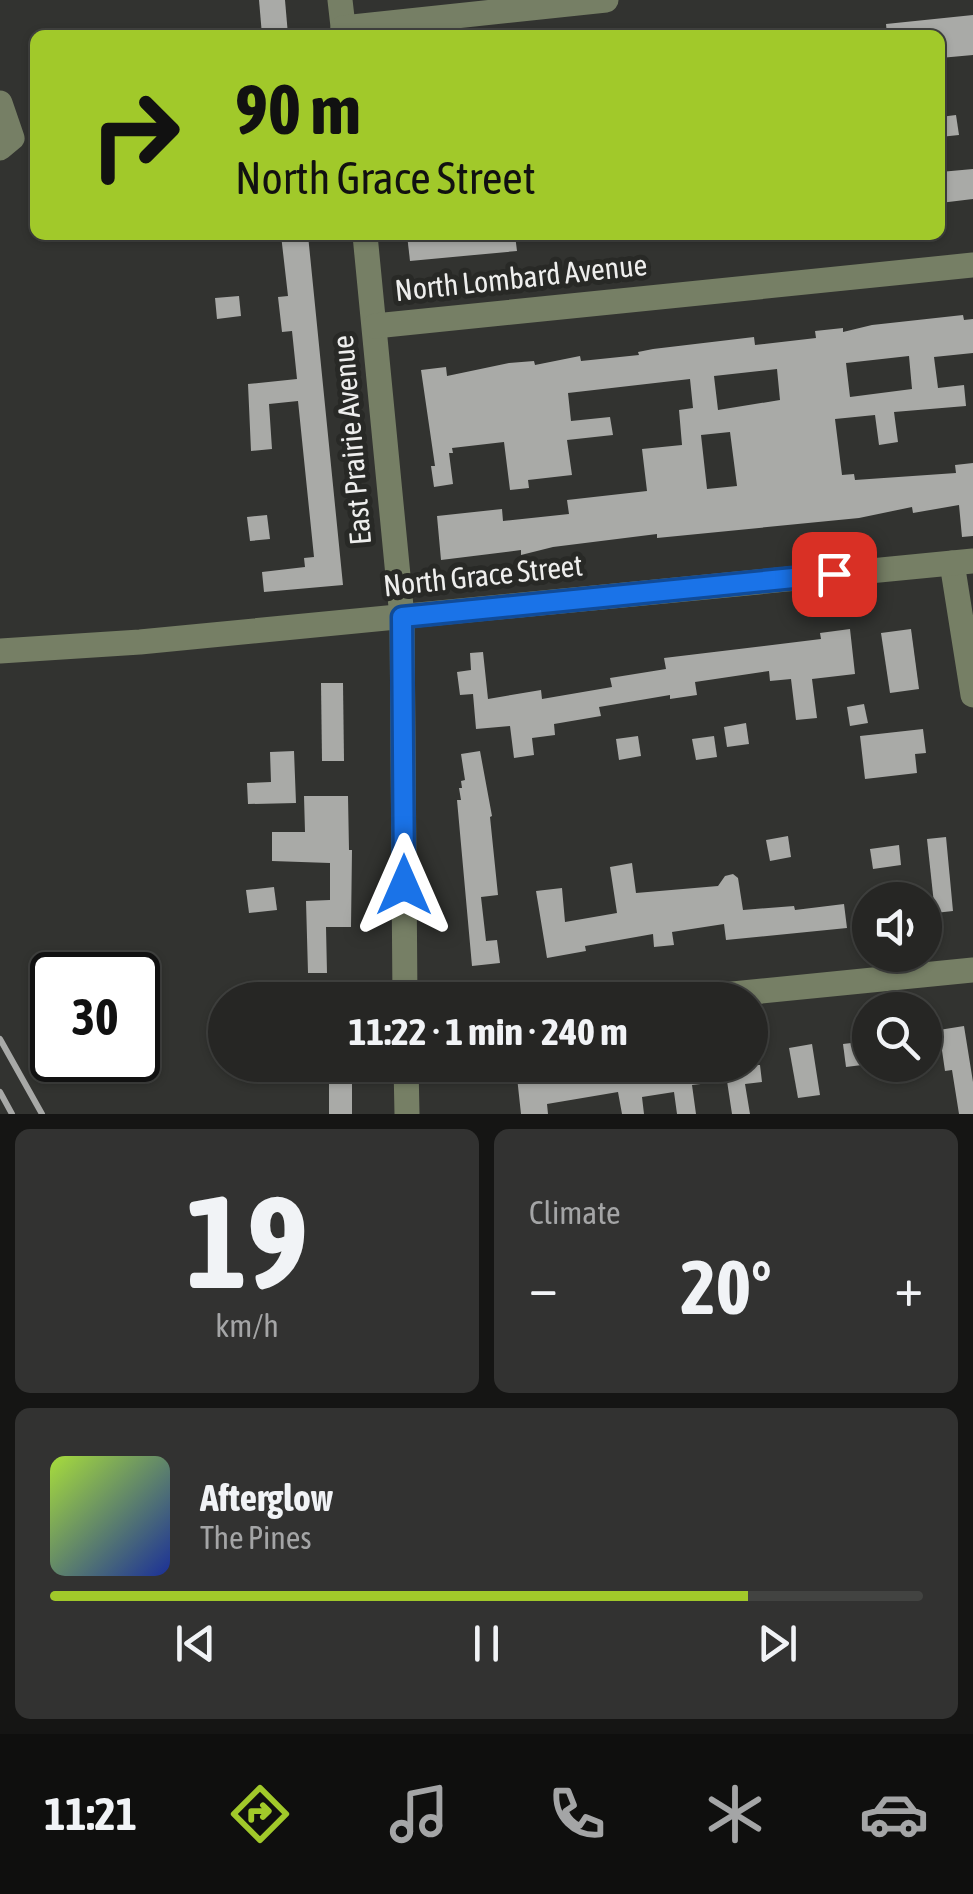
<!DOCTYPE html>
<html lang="en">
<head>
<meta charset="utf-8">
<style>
	:root { --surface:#262624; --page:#323231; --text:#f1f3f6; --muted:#a4a5a6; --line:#424341; --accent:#a1c92a }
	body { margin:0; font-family:"Asap Condensed",sans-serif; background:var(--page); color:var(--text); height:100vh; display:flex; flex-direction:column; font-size:38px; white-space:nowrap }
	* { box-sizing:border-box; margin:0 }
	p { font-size:32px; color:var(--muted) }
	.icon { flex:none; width:55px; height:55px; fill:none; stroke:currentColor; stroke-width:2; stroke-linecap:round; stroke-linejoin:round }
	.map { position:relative; height:1114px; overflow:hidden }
	.sheet { display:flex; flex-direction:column; gap:15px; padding:15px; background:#151514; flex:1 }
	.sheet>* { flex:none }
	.hud { position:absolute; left:30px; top:30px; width:915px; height:210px; border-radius:15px; box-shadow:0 2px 8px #0004,0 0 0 2px var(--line); background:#a1c92a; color:#111; overflow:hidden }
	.controls { position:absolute; left:852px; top:882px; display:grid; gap:20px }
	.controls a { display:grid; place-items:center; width:90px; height:90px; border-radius:50%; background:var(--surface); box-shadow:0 2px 8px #0004,0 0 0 2px var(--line); font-size:50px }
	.speed { position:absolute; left:30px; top:952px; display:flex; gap:20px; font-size:50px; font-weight:700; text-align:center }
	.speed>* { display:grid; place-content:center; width:130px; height:130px; border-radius:50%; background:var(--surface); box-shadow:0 2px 8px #0004,0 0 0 2px var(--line); line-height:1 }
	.speed .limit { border:5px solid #111; border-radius:15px; background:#fff; color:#111 }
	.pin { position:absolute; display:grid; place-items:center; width:85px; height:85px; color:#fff; margin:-42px; border-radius:20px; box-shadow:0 5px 15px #0006 }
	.me { position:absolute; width:110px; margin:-55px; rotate:0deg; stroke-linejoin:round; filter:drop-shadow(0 0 8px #0008) }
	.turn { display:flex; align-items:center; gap:35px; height:210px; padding:0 40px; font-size:45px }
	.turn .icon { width:130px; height:130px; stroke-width:2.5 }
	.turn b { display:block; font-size:70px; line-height:85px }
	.big { font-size:75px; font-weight:700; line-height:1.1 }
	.sheet .widget { flex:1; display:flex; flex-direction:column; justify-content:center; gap:15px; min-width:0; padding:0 35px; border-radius:15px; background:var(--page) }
	.sheet .dial { align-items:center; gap:0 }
	.dial b { font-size:130px; line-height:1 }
	.song { display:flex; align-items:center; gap:30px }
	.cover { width:120px; height:120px; border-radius:15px; background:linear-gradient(135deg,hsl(80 70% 55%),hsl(230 70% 35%)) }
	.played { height:10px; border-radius:5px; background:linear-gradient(90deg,var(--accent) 80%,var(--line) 80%) }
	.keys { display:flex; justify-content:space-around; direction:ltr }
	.heat { display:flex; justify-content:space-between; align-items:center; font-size:55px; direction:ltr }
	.sheet .tiles { flex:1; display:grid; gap:15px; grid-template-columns:1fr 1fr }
	.widget:last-child { grid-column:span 2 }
	.trip { position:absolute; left:208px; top:982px; width:560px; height:100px; border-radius:50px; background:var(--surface); box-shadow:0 2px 8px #0004,0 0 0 2px var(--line); font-weight:700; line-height:100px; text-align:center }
	.menu { display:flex; height:160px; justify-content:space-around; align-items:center; background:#0f0f0e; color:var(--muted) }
	.menu .icon { width:70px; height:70px }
	.menu .on { color:var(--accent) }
	.menu b { font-size:45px; color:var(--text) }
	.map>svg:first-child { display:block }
</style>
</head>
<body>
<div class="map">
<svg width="973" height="1114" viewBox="0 0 973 1114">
	<rect width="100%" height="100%" fill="#323330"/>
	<!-- building -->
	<g fill="#a9aaa7" fill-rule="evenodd">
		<path d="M259,0H285L288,35H262Z"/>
		<path d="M973,15V55L940,58V35H887L886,24Z"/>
		<path d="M956,115L959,135L940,137V117Z"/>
		<path d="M973,169V199L940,203V172Z"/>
		<path d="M281,235H308L343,585L264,592L262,572L305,567L304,558L314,557L298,401L269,404L272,449L251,451L248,384L297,379L292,331L282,332L278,297L288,296Z"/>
		<path d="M407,235H515L517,251L410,261Z"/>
		<path d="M239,296L241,316L217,319L215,298Z"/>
		<path d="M963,315L964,320L973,319V353L934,357L938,388L964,385L966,406L894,412L898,442L879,445L875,415L835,419L842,475L854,474L855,480L956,473L955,465L973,463V536L962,537L959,505L913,513L912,507L859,518L657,538V534L553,547L521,555V550L441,560L437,516L502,509L503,521L569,514L567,500L647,491L642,449L682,445L679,410L693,408L690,379L568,393L571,421L610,417L613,435L567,440L572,475L528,480L529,488L510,490L504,442L452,448L453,453H449L453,484L434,487L431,466H435L421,370L446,367L447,376L509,363L534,361L535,365L580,356L581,361L639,355L638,352L653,349L754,337L755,345L816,338L815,331L843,328V332L872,325ZM909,356L912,389L850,397L846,363ZM777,369L780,400L718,410L714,376ZM730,432L737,486L707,489L701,435Z"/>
		<path d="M267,515L270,539L250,541L247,517Z"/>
		<path d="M850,629L855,674L812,679L817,718L796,720L791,679L770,681L769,671L695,682L697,695L670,699V695L599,707L601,716L554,724L555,735L532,738L534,755L514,758L510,726L476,729L473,694L460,695L457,672L471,670L470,653L483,652L488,699L541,690L542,699L612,687L610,678L666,669L664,658L821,639L820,633Z"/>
		<path d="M911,629L919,689L890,693L881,633Z"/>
		<path d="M321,683H343L344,761H322Z"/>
		<path d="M864,704L868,723L850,726L847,707Z"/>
		<path d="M746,723L749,744L727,747L724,727Z"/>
		<path d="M923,729L926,753L915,754L917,773L865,779L860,736Z"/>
		<path d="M638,736L641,756L619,760L616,739Z"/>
		<path d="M714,736L717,757L696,760L692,739Z"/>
		<path d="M294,751L296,803L248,804L247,783L271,782L270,752Z"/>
		<path d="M480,751L492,816L490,817L498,895L481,897L486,941L497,940L500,963L472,966L457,800H461L459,788H462L461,781L465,780L461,754Z"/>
		<path d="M304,796H348L349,850H352L351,927H326L327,973H308L306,901L330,900V863L272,861V832H305Z"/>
		<path d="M788,836L791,857L770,861L766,840Z"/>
		<path d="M946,837L953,911L935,913L927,839Z"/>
		<path d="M899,845L901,865L873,869L870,849Z"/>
		<path d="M632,863L636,893L718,886L725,876L733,874L738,878L743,910L794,906L795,910L844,904L847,928L726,940L724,924L672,932L674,945L654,947L653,934L585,946L586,951L547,958L536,891L562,888L565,922L617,913L610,867Z"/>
		<path d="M274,887L277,910L249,913L246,890Z"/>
		<path d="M964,1026L973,1082V1114H959L952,1070L945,1071L939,1030Z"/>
		<path d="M868,1041L870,1064L846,1067L843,1044Z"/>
		<path d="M812,1044L820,1095L798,1098L789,1048Z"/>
		<rect x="329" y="1065" width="23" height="49"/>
		<path d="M665,1065H760L762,1082L745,1084L750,1114H732L727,1081L692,1085L696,1114H677L674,1092L642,1097L644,1114H622L618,1092L547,1104L548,1114H521L517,1077L544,1074V1077L608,1066L610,1074Z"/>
	</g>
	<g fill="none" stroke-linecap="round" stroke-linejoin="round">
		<!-- minor -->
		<g stroke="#767f65" stroke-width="25">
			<path d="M340,0L344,35"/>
			<path d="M343,28L606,0"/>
			<path d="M0,103L12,138L0,148"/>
			<path d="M365,235L402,617L405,1000"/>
			<path d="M375,326L973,265"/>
			<path d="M952,563L973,695"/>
			<path d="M0,651L140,642L973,561"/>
			<path d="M672,1000L973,970"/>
			<path d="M406,1065L407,1114"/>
		</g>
		<!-- rail -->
		<g stroke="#a8a9a7" stroke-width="6">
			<path d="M0,1039L42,1114"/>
			<path d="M0,1092L12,1114"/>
		</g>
	</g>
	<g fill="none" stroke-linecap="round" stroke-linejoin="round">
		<!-- route casing -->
		<g stroke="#114b97" stroke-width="25">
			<path id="route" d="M404,885L402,617L834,574"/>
		</g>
		<!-- route -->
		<use href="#route" stroke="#1a73e8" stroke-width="18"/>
	</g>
	<g text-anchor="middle" stroke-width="10" stroke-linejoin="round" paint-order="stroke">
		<!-- street labels -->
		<g font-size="30" fill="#eeeeed" stroke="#282926">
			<text transform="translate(521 278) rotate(-6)" y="10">North Lombard Avenue</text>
			<text transform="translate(352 440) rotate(-95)" y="10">East Prairie Avenue</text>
			<text transform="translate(483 576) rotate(-6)" y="10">North Grace Street</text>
		</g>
	</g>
</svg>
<div class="controls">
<a><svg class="icon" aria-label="sound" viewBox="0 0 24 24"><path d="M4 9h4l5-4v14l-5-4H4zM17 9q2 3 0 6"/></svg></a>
<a><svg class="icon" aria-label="search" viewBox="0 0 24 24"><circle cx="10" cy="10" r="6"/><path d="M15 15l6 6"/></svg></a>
</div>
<div class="speed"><div class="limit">30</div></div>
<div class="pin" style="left:834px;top:574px;background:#d93025"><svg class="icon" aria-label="arrive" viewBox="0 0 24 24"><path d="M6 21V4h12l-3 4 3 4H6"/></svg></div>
<svg class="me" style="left:404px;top:885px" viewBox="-20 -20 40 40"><path d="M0-17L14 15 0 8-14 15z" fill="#1a73e8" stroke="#fff" stroke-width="4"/></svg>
<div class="trip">11:22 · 1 min · 240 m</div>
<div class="hud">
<div class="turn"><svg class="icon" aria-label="right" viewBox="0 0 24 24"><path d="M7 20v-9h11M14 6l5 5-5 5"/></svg><div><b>90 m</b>North Grace Street</div></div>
</div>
</div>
<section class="sheet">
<div class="tiles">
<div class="widget dial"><b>19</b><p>km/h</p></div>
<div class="widget"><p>Climate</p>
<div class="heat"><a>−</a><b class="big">20°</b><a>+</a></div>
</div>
<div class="widget">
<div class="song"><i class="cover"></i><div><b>Afterglow</b><p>The Pines</p></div></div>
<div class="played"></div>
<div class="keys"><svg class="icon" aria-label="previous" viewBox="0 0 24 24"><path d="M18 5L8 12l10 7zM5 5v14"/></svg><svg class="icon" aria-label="pause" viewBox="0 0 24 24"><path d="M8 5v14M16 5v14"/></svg><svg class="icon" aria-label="next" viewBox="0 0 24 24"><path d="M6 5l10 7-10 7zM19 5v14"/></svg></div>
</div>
</div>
</section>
<nav class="menu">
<b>11:21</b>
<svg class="icon on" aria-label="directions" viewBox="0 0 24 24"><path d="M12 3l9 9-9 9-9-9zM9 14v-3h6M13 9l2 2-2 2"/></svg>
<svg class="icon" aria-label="music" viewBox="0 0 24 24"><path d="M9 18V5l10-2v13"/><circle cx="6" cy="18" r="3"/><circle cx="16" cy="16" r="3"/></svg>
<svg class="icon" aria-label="phone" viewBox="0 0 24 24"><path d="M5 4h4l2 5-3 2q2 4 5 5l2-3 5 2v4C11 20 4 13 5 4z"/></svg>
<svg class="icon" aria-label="climate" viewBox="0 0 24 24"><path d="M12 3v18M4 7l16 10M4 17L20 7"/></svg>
<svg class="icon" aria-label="car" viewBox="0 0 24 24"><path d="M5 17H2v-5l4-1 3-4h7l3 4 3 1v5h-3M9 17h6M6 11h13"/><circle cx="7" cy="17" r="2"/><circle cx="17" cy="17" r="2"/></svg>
</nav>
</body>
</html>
